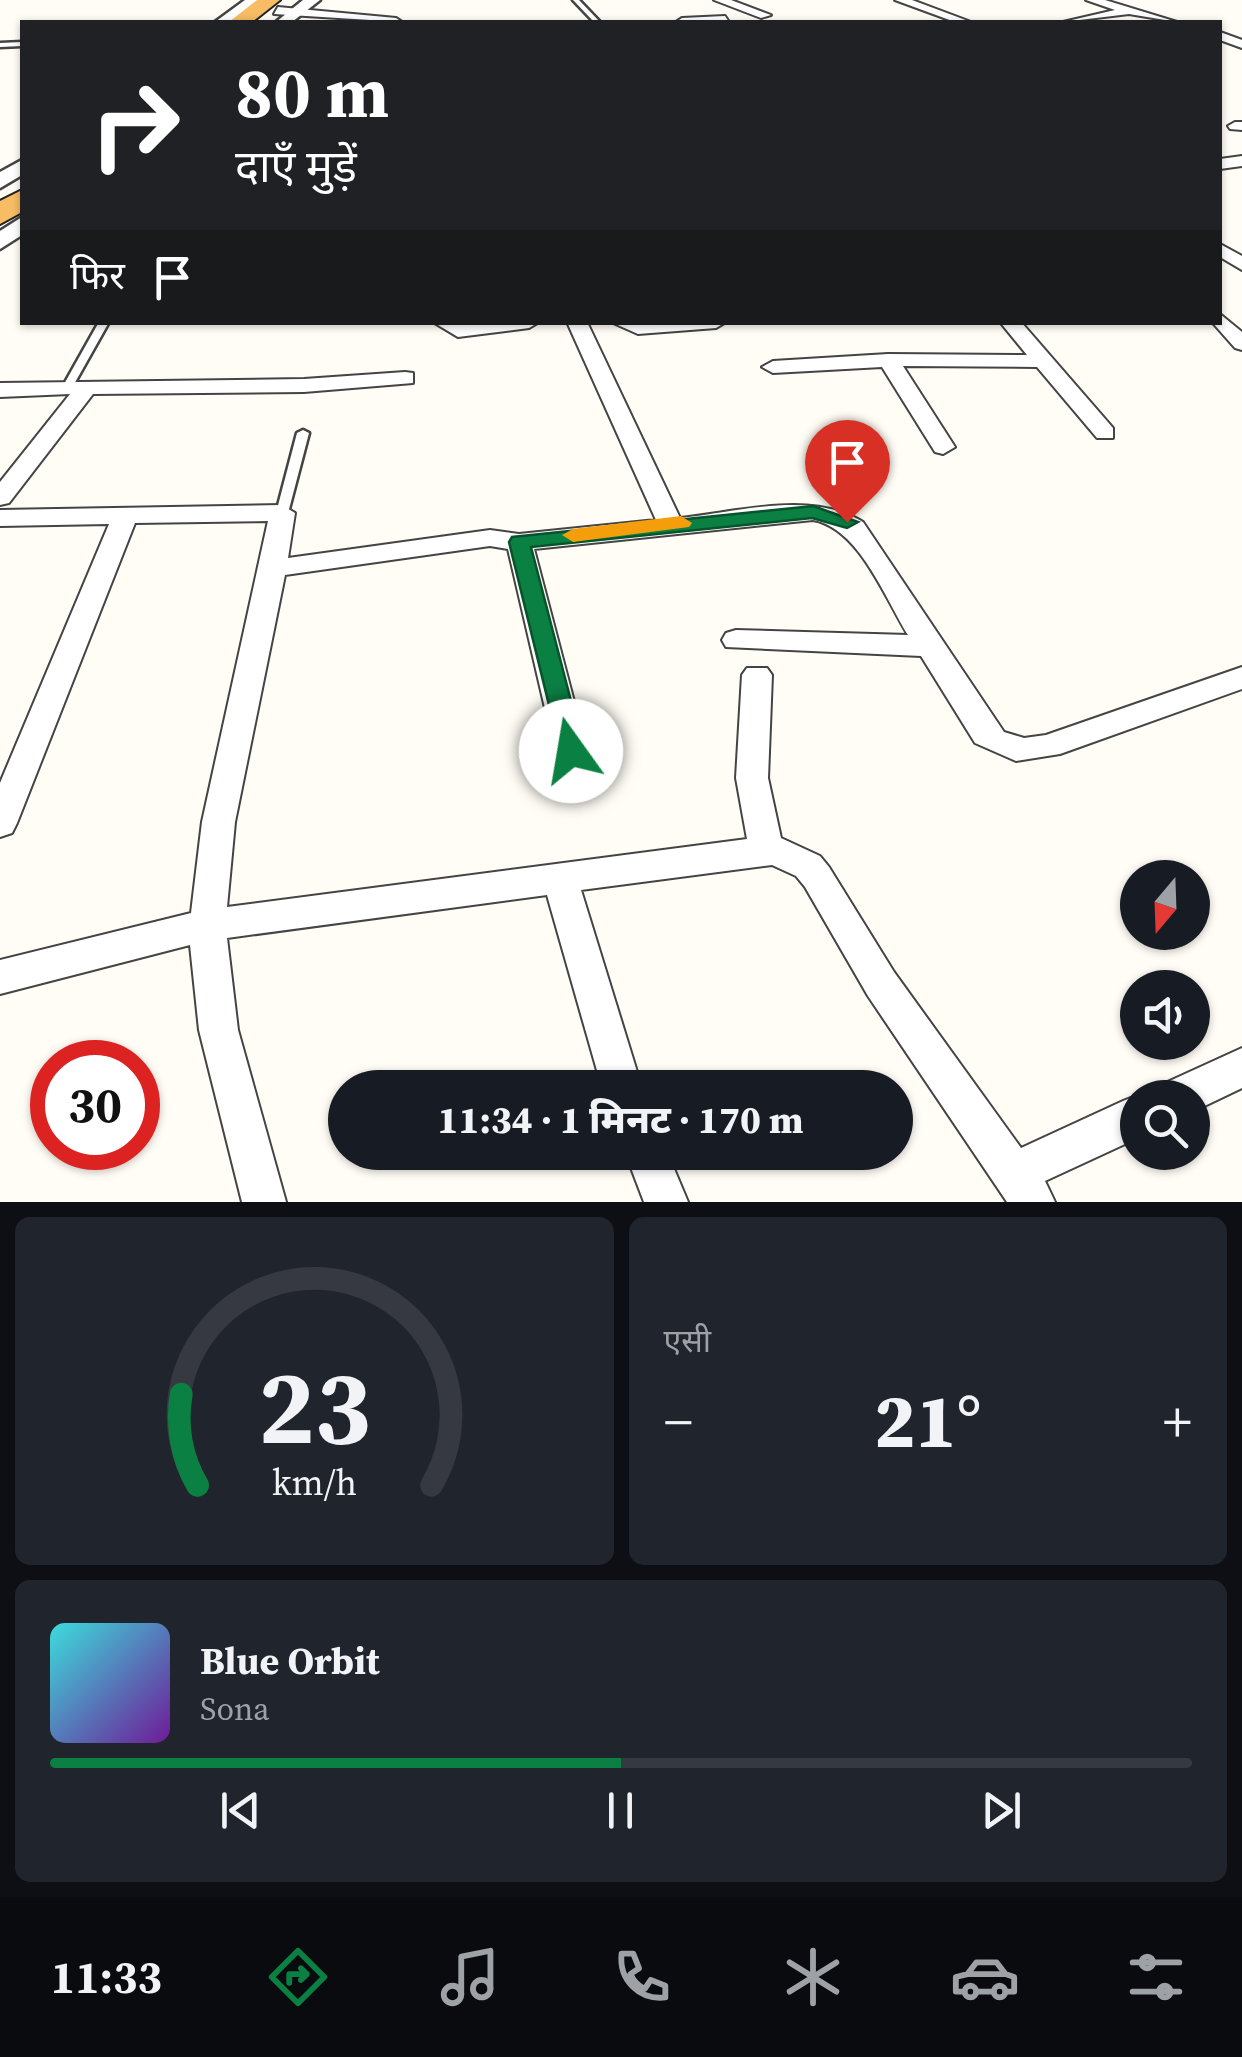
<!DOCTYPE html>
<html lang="hi">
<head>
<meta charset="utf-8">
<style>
	:root { --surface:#171b24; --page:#20242c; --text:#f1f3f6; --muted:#9ea1a6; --line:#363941; --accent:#0b8043 }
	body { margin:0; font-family:"Source Serif 4","Noto Sans Devanagari",serif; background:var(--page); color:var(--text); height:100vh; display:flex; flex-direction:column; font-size:38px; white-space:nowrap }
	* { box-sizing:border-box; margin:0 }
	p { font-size:32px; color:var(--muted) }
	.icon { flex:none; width:55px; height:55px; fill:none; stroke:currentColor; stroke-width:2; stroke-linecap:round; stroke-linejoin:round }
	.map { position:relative; height:1202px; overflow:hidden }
	.panel { display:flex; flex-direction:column; gap:15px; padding:15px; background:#0d0f14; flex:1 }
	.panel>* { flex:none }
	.guide { position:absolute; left:20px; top:20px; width:1202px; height:305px; border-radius:0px; box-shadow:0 2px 8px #0004; background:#202124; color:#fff; overflow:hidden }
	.needle { width:65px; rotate:199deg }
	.buttons { position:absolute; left:1120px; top:860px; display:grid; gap:20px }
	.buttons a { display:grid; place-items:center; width:90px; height:90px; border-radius:50%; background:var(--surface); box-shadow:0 2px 8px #0004; font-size:50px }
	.speed { position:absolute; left:30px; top:1040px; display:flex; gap:20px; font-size:50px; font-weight:700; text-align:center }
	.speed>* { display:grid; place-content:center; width:130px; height:130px; border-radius:50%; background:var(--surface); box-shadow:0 2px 8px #0004; line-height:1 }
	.speed .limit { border:15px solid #d22; background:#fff; color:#111 }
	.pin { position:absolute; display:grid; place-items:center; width:85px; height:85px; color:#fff; margin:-102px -42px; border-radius:50% 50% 50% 0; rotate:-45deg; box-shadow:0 0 10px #0007 }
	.pin .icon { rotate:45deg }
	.me { position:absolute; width:110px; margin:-55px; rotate:347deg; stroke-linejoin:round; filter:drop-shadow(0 0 8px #0008) }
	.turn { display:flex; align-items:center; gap:35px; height:210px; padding:0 50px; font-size:45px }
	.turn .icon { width:130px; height:130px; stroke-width:2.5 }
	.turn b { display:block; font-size:70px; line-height:85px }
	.then { display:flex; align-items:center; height:95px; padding:0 50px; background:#0003; gap:20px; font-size:38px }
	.big { font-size:75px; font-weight:800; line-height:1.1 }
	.panel .widget { flex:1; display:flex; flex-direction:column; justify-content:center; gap:15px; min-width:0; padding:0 35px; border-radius:15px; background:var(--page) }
	.panel .dial { align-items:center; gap:0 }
	.dial svg { height:260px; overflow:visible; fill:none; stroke:var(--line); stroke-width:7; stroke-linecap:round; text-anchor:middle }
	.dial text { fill:var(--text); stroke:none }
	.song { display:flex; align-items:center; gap:30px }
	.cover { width:120px; height:120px; border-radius:15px; background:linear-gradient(135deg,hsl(180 70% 55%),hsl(280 70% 35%)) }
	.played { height:10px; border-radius:5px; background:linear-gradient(90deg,var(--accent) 50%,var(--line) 50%) }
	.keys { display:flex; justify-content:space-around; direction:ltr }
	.heat { display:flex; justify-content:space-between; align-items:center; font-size:55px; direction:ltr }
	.panel .tiles { flex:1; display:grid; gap:15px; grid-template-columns:1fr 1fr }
	.widget:last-child { grid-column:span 2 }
	.trip { position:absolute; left:328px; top:1070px; width:585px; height:100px; border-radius:50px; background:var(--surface); box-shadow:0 2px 8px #0004; font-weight:800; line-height:100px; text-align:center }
	.tabs { display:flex; height:160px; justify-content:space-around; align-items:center; background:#090b0e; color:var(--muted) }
	.tabs .icon { width:70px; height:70px }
	.tabs .selected { color:var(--accent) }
	.tabs b { font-size:45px; color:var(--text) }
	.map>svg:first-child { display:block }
</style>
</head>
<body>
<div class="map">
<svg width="1242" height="1202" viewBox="0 0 1242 1202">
	<rect width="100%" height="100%" fill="#fffdf5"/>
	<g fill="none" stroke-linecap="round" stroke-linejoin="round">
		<!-- service casing -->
		<g stroke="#444" stroke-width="5">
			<g id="service">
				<path d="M573,0H579L600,22H594Z"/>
				<path d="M387,19L389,20L390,22H384Z"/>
				<path d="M22,42V46L0,47V43Z"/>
				<path d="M99,322H109L73,386L72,388H64L63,386Z"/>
				<path d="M303,430L309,433L288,513L286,516H278L276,513L297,433Z"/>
			</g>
		</g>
		<!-- minor casing -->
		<g stroke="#444" stroke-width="4">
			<g id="minor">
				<path d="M714,0H731L771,15L761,18Z"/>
				<path d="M895,0H912L971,22H955Z"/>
				<path d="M1086,0H1105L1177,22L1129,14L1063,22L1115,10Z"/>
				<path d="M278,7L396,18L402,22L274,14Z"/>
				<path d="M725,16L729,22H676L682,18Z"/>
				<path d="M1220,32L1242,40V48L1220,40Z"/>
				<path d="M1235,122H1242V130L1230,129L1228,126Z"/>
				<path d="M1242,156V166L1220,169V159Z"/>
				<path d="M1220,244L1242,256V270L1220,257Z"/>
				<path d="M1220,314L1242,332V350L1235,348L1212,322H1220Z"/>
				<path d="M433,322H539L529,328L458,337Z"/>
				<path d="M567,322H587L680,518C738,512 811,490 863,522L1004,732L1024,738L1046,735L1242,667V689L1060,754L1016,761L975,743L921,656L726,647L722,640L726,633L736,630L908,635C885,598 859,528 813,520L534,549L587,751L582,760L571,763L560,760L555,751L508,549L490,546L285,575L235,822L227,907L747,839L736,778L742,675L747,668H767L772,675L768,778L781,838L820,856L829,867L894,972L1021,1148L1123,1101L1138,1095L1143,1098H1138V1138L1045,1181L1055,1202H1007L868,996L805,887L796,876L772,865L581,890L642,1088H602L547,895L227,938L238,1030L286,1202H242L199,1030L190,945L0,994V960L191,913L202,822L268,521L135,523L17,823L12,833L0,837V783L109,524L0,526V510L282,505L295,513L288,558L490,530L519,534L656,520Z"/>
				<path d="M611,322H726L716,328L638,334Z"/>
				<path d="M1000,322H1021L1113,428V438H1097L1037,367L903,366L955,447L943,454L935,452L882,367L773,373L762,367L773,361L888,354L1027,355Z"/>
				<path d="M405,372L413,373V383L304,392L93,394L9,503L0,505V482L70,394L0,397V383L304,379Z"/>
				<path d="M1242,1048V1088L1192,1112V1098H1157L1163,1084Z"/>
				<path d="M625,1152H667L688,1202H644Z"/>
			</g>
		</g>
		<!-- tertiary casing -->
		<g stroke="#444" stroke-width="5">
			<g id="tertiary">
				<path d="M245,0H262L232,22H215Z"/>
				<path d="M303,0H320L292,22H276Z"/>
				<path d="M22,160V175L0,188V172Z"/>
				<path d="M22,217V235L0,249V231Z"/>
			</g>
		</g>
		<!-- trunk casing -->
		<g stroke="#222" stroke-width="4">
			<g id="trunk">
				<path d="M257,0H280L252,22H229Z"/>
				<path d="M22,190V212L0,224V201Z"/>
			</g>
		</g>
		<!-- service -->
		<use href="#service" fill="#fff" fill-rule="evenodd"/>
		<!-- minor -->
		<use href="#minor" fill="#fff" fill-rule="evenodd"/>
		<!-- tertiary -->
		<use href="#tertiary" fill="#fff" fill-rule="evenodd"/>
		<!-- trunk -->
		<use href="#trunk" fill="#f7bc64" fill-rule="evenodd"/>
	</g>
	<!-- route -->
	<path fill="#0b8043" stroke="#07532c" stroke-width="2.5" d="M813,506L858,522L847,528L812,518L531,547L584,751L571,761L562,758L509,542L512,537Z"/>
	<!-- slow -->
	<path fill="#f59e0b" d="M681,516L692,523L689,527L573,542L562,535L573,529Z"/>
</svg>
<div class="buttons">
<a><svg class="needle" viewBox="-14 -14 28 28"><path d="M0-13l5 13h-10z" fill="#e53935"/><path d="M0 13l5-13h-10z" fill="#9ea1a6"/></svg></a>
<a><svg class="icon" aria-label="sound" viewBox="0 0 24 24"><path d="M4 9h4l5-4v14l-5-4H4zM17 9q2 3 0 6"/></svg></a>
<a><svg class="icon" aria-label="search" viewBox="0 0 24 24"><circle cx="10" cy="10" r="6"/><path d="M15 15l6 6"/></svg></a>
</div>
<div class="speed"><div class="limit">30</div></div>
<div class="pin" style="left:847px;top:522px;background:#d93025"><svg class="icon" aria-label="arrive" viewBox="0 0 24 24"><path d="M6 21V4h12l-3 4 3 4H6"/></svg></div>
<svg class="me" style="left:571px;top:751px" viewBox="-20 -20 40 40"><circle r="19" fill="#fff"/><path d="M0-13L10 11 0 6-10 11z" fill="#0b8043"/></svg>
<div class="trip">11:34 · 1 मिनट · 170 m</div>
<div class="guide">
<div class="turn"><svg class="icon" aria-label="right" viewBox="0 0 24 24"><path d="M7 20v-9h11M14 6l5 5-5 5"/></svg><div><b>80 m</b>दाएँ मुड़ें</div></div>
<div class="then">फिर<svg class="icon" aria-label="arrive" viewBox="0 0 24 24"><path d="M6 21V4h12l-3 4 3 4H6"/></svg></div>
</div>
</div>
<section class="panel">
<div class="tiles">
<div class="widget dial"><svg viewBox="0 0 100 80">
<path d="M14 69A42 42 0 1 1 86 69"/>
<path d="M14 69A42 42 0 0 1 9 41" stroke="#0b8043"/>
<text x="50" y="56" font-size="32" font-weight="700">23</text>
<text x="50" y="72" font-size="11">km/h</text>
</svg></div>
<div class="widget"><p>एसी</p>
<div class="heat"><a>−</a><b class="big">21°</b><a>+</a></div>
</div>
<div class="widget">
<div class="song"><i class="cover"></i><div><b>Blue Orbit</b><p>Sona</p></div></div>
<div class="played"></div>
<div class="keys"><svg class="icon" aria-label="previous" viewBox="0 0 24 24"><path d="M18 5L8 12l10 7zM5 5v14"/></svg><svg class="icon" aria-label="pause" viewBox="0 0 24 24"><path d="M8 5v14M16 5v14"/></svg><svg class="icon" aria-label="next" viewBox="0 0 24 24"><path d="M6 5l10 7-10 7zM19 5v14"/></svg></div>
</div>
</div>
</section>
<nav class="tabs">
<b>11:33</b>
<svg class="icon selected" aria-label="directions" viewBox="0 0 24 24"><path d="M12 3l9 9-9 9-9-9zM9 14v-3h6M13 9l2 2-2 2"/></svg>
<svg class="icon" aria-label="music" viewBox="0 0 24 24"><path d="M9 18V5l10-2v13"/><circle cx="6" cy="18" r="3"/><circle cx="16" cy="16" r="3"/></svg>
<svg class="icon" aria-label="phone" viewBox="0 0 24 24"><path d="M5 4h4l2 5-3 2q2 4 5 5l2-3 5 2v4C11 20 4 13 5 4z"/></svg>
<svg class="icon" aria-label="climate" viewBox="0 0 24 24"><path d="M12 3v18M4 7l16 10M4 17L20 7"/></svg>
<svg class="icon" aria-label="car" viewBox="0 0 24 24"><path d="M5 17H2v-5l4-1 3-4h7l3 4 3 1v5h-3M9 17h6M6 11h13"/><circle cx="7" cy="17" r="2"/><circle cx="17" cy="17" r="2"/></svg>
<svg class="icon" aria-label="filters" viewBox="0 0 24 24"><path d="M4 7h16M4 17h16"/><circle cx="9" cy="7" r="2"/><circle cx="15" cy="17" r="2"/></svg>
</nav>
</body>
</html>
